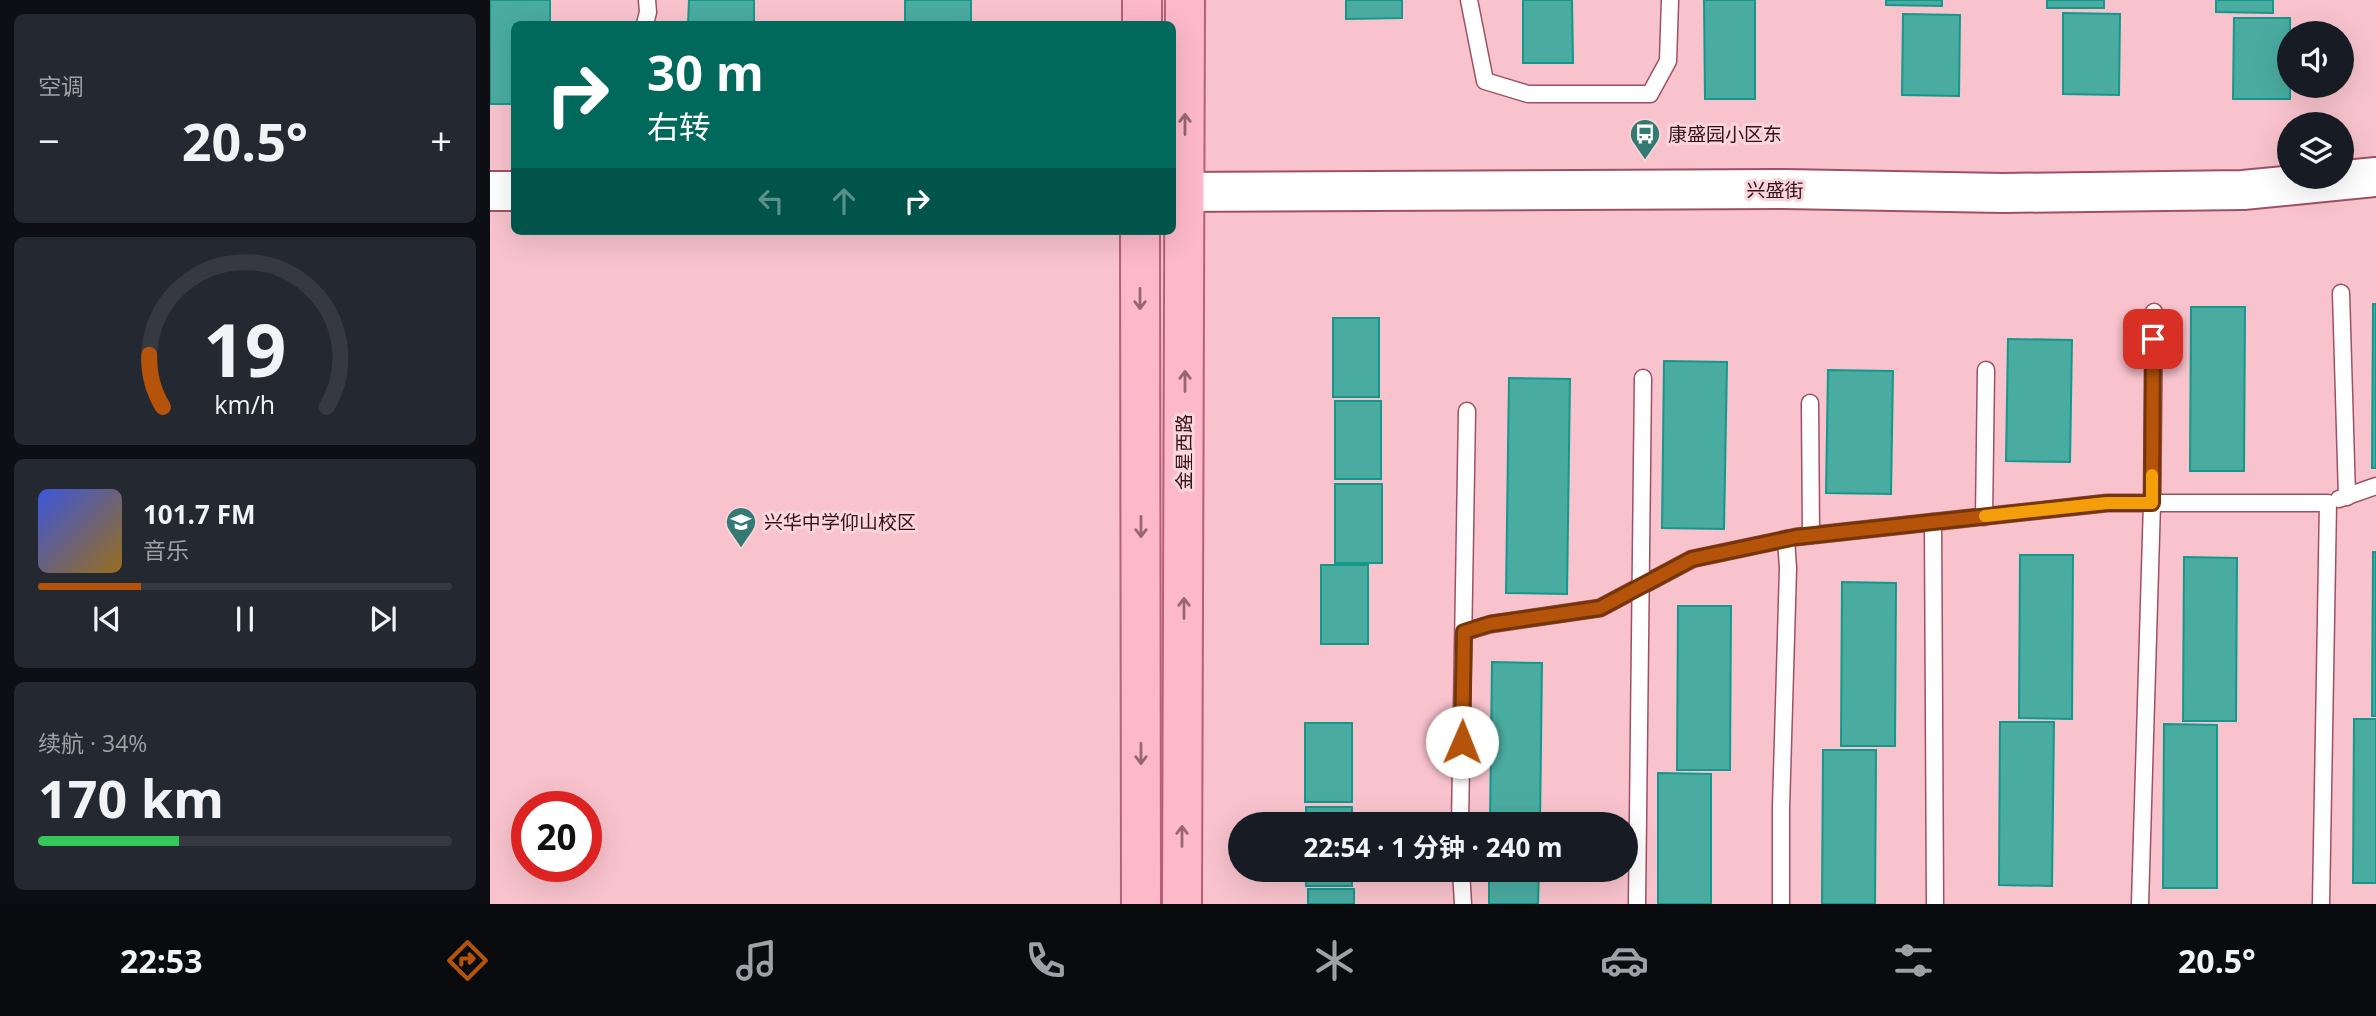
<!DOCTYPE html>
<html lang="zh">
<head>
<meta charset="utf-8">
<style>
	:root { --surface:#171b24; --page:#242831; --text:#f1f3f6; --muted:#9ea1a6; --line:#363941; --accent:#b45309 }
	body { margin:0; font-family:"Open Sans","Noto Sans SC",sans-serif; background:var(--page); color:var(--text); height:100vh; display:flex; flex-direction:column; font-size:26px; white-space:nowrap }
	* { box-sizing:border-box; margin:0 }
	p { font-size:23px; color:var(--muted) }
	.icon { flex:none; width:38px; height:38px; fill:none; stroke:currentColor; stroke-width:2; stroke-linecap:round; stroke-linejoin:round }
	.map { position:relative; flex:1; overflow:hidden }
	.panel { display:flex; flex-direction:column; gap:14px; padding:14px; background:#0d0f14; width:490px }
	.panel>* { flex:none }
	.hud { position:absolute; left:21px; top:21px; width:665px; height:214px; border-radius:10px; box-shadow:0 7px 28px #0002; background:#00695c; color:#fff; overflow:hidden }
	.buttons { position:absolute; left:1787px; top:21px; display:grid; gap:14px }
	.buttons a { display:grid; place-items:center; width:77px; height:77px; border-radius:50%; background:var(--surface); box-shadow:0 7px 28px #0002; font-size:35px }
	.speed { position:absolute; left:21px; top:791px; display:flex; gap:14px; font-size:35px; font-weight:700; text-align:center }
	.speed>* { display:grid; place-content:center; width:91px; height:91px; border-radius:50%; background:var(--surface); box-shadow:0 7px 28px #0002; line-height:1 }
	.speed .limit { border:10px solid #d22; background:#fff; color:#111 }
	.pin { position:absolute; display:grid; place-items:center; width:60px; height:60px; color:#fff; margin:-30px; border-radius:14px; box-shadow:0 4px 10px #0006 }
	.me { position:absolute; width:77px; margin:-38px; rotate:1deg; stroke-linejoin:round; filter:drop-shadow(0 0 5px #0008) }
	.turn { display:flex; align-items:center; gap:24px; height:147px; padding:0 21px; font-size:32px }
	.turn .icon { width:91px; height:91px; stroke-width:2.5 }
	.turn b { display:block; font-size:49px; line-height:60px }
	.lanes { display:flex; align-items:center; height:66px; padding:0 21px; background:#0003; justify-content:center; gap:35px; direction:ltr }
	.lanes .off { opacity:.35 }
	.big { font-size:52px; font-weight:700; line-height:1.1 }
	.panel .card { flex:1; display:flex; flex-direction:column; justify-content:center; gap:10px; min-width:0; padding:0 24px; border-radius:10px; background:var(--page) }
	.panel .dial { align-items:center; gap:0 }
	.dial svg { height:182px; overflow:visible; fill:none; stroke:var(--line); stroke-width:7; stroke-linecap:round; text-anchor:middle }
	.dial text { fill:var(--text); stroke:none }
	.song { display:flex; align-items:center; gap:21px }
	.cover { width:84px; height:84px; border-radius:10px; background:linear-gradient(135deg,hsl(230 70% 55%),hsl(40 70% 35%)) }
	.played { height:7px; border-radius:4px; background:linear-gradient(90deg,var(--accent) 25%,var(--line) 25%) }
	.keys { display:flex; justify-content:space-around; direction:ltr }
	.heat { display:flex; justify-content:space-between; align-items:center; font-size:38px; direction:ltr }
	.charge { height:10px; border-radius:5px; background:linear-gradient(90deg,#34c759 34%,var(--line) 0) }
	.trip { position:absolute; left:738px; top:812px; width:410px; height:70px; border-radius:35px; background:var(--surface); box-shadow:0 7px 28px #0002; font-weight:700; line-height:70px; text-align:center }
	.tab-bar { display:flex; height:112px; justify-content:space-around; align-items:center; background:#090b0e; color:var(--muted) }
	.tab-bar .icon { width:49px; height:49px }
	.tab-bar .on { color:var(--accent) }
	.tab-bar b { font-size:32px; color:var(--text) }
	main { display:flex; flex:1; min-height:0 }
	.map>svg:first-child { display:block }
</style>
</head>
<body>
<main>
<section class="panel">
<div class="card"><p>空调</p>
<div class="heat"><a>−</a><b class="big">20.5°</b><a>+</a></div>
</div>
<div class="card dial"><svg viewBox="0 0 100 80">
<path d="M14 69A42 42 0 1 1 86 69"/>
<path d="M14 69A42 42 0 0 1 8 46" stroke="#b45309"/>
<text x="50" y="56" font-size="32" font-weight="700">19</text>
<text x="50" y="72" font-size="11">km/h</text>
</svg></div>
<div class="card">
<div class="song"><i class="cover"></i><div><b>101.7 FM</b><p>音乐</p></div></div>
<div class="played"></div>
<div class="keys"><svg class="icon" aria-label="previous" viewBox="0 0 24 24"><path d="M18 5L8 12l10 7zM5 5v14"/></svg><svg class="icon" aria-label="pause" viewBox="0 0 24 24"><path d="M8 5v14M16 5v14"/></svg><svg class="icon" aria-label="next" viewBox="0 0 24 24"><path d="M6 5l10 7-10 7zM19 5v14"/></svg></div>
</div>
<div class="card"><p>续航 · 34%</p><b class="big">170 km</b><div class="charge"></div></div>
</section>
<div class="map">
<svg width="1886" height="904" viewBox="0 0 1886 904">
	<rect width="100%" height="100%" fill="#f8c3cd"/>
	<!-- building -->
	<g fill="#4aaca1" stroke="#15978c" stroke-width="2">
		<path d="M0,0H60V24H24V104H0Z"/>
		<path d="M199,0H264V24H198Z"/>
		<rect x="415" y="0" width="66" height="24"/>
		<path d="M856,0H912V18L856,19Z"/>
		<path d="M1033,0H1082L1083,63H1033Z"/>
		<path d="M1214,0H1265V99H1215Z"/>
		<path d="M1396,0H1452V6L1396,5Z"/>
		<rect x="1557" y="0" width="57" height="8"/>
		<path d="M1726,0H1783V13L1726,12Z"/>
		<path d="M1573,13L1630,14L1629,95L1573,94Z"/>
		<path d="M1413,14L1470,15L1469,96L1412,95Z"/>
		<path d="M1744,18H1800V99H1743Z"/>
		<path d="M1883,304H1886V468H1882Z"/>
		<path d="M1701,307H1755L1754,471H1700Z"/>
		<rect x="843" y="318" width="46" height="79"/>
		<path d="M1518,339L1582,340L1580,462L1516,461Z"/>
		<path d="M1174,361L1237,362L1234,529L1172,528Z"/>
		<path d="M1338,370L1403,371L1401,494L1336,493Z"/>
		<path d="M1019,378L1080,379L1077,594L1016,593Z"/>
		<rect x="845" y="401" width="46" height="78"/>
		<rect x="845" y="484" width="47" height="79"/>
		<path d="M1883,552H1886V716H1882Z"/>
		<path d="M1530,555H1583L1582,719L1529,718Z"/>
		<path d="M1694,557L1747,558L1746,721H1693Z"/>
		<rect x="831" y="565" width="47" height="79"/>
		<path d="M1352,582L1406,583L1405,746H1351Z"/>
		<path d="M1188,606H1241L1240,770H1187Z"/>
		<path d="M1002,662L1052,663L1050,824H1000Z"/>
		<path d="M1864,719H1886V883H1863Z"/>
		<path d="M1510,722H1564L1562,886L1509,885Z"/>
		<rect x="815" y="723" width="47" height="79"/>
		<path d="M1674,724L1727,725V888H1673Z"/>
		<path d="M1333,750H1386L1385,904H1332Z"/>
		<path d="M1168,773L1221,774V904H1168Z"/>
		<rect x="816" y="807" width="46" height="17"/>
		<rect x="816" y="870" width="46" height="16"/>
		<path d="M999,870H1049L1048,904H999Z"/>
		<rect x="818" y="889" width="46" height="15"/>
	</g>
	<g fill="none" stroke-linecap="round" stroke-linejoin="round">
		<!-- service casing -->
		<g stroke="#9e5164" stroke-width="19">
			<g id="service">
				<path d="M979,0L995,81L1038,94H1160L1178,61L1180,0"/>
				<path d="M155,24L158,12L157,0"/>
				<path d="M1851,293L1857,497"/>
				<path d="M1320,403L1321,535"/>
				<path d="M1849,499L1886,486"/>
				<path d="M1494,517L1496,370"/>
				<path d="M1443,522L1445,904"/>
				<path d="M974,632L1001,624L1110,608L1202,559L1306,537L1617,503H1838L1831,904"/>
				<path d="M970,824L977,411"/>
				<path d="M971,870L973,904"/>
				<path d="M1147,904L1153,378"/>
				<path d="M1291,904V808L1298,568L1296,539"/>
				<path d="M1650,904L1662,503L1664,312"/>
			</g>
		</g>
		<!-- tertiary casing -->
		<g stroke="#9e5164" stroke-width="42">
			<g id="tertiary">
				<path d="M0,191H24"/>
				<path d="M682,192L1294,189L1513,193L1753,190L1886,177"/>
			</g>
		</g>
		<!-- primary casing -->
		<g stroke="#b56075" stroke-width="42">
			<g id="primary">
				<path d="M652,24V0"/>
				<path d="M650,231L651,904"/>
				<path d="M692,904L695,0"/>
			</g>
		</g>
		<!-- service -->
		<use href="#service" stroke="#fff" stroke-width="16"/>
		<!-- tertiary -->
		<use href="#tertiary" stroke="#fff" stroke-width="38"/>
		<!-- primary -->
		<use href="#primary" stroke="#fdb9ca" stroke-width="38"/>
	</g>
	<!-- one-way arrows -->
	<defs><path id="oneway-shaft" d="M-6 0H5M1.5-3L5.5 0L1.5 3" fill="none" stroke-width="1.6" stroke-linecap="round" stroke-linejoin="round" transform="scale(1.75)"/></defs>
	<g stroke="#976672">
		<use href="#oneway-shaft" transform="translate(695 124) rotate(-90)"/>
		<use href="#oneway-shaft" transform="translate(650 299) rotate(90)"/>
		<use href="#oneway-shaft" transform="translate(695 381) rotate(-90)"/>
		<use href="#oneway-shaft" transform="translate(651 527) rotate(90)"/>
		<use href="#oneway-shaft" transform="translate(694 608) rotate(-90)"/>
		<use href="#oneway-shaft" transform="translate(651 754) rotate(90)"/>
		<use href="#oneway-shaft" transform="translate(692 836) rotate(-90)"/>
	</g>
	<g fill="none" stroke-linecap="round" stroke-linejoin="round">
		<!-- route casing -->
		<g stroke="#753606" stroke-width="18">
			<path id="route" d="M972,742L974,632L1000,624L1110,608L1202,559L1306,537L1617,503H1662L1663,339"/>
		</g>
		<!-- route -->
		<use href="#route" stroke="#b45309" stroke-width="12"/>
		<!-- slow -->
		<path stroke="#f59e0b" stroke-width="12" d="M1495,516L1617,503H1662V475"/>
	</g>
	<!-- icons -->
	<defs>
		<g id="bus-pin" transform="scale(1.575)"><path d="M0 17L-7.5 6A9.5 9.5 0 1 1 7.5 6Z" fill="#337a72" stroke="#fad5dc"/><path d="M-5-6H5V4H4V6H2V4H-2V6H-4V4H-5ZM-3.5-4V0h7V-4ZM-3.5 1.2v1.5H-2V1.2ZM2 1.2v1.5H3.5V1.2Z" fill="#fff"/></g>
		<g id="school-pin" transform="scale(1.575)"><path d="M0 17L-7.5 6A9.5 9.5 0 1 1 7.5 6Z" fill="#337a72" stroke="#fad5dc"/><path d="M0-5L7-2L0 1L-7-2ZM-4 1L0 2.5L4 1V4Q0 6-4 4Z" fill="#fff"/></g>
	</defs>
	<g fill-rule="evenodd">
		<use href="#bus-pin" x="1155" y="134"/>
		<use href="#school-pin" x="251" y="522"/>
	</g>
	<g text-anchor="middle" stroke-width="6" stroke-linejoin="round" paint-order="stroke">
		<!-- poi labels -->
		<g font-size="19" fill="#31121a" stroke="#fad5dc" text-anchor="start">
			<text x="1178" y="141">康盛园小区东</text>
			<text x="274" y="529">兴华中学仰山校区</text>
		</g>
		<!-- street labels -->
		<g font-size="19" fill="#31121a" stroke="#fad5dc">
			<text x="1285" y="197">兴盛街</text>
			<text transform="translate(694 452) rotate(-90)" y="7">金星西路</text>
		</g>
	</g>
</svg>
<div class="buttons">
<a><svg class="icon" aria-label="sound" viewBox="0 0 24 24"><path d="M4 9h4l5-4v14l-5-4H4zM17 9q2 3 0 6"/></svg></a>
<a><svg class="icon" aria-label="layers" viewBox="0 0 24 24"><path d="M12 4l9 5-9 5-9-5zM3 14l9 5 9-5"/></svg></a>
</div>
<div class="speed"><div class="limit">20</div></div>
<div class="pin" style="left:1663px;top:339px;background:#d93025"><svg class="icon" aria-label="arrive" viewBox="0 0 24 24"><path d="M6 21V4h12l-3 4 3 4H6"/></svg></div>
<svg class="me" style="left:972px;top:742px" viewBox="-20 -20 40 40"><circle r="19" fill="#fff"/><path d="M0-13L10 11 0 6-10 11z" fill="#b45309"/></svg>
<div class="trip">22:54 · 1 分钟 · 240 m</div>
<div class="hud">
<div class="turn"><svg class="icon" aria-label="right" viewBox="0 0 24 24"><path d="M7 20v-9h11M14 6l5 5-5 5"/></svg><div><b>30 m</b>右转</div></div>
<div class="lanes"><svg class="icon off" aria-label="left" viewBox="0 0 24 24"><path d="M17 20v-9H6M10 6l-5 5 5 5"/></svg><svg class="icon off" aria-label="ahead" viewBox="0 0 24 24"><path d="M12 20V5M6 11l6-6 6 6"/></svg><svg class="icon" aria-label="right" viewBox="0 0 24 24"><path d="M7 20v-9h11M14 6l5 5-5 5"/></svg></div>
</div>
</div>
</main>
<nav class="tab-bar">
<b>22:53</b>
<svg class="icon on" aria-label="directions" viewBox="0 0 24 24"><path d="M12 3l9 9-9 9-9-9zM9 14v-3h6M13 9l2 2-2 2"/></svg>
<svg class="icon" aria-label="music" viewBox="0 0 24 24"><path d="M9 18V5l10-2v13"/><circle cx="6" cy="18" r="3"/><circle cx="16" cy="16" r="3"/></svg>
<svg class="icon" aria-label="phone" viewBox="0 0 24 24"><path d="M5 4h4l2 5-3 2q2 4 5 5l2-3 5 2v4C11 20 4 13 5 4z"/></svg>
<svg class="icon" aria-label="climate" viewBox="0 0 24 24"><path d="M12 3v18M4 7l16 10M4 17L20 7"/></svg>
<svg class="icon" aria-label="car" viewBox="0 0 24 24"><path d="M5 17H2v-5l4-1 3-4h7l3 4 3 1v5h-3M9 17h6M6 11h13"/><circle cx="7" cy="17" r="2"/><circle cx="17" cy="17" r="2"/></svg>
<svg class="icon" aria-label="filters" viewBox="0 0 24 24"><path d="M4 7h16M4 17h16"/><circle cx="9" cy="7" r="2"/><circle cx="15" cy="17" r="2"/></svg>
<b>20.5°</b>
</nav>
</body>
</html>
